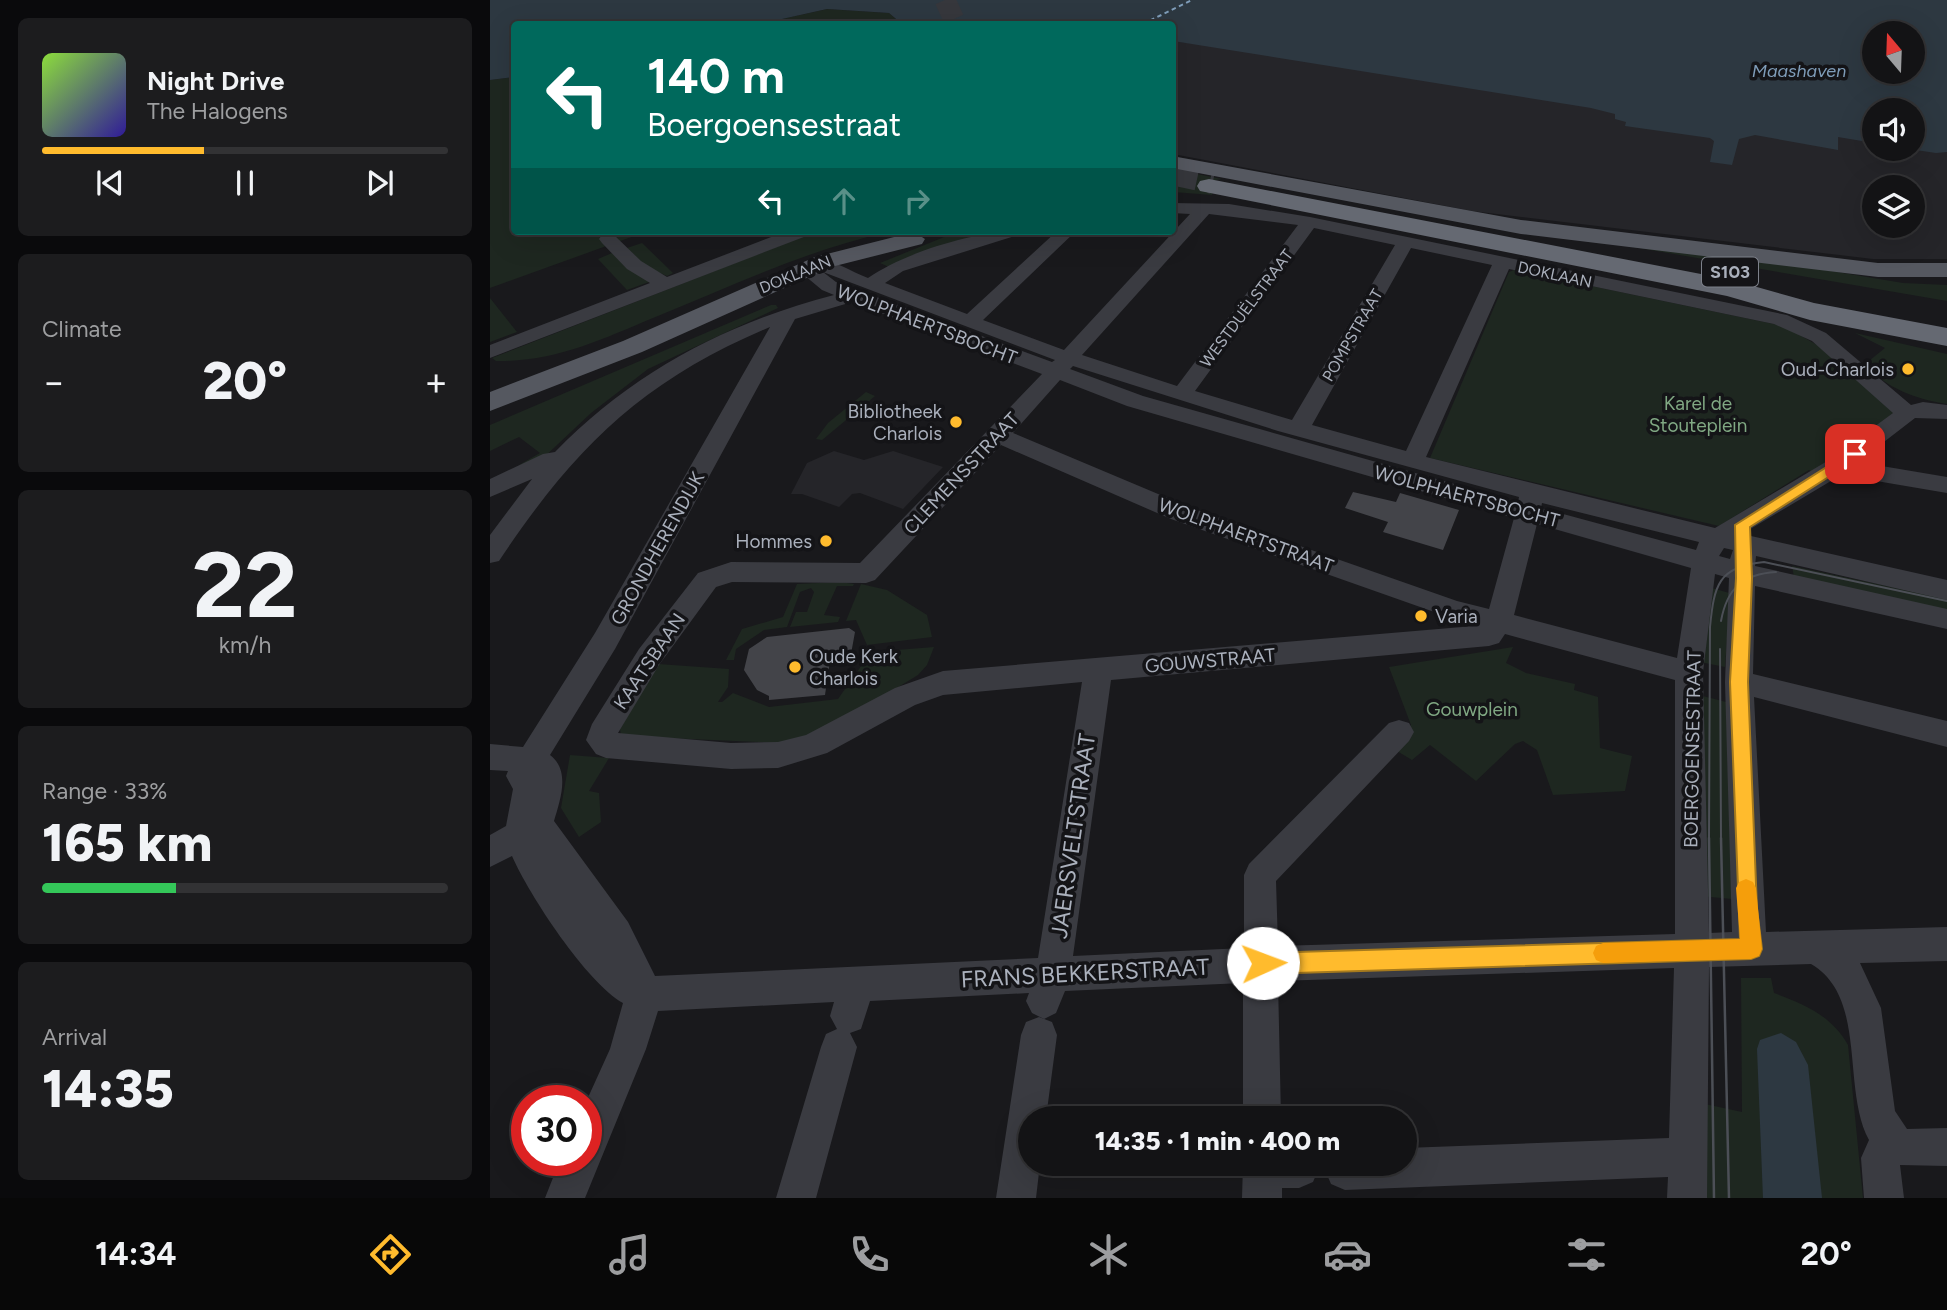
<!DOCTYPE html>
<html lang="en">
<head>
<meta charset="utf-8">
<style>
	:root { --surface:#131315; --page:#1c1c1e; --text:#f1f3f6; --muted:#9d9ea0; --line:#323234; --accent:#ffbb2d }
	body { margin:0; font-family:Figtree,sans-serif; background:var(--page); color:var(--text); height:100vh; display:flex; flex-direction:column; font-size:26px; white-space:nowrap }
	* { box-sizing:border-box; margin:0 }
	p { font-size:23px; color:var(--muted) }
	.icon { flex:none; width:38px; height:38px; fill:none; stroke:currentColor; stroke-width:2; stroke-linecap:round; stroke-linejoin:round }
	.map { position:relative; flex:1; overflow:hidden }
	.details { display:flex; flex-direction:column; gap:18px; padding:18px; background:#0a0a0c; width:490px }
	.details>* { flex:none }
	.top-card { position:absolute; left:21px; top:21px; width:665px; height:214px; border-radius:7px; box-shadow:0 7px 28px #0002,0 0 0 2px var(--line); background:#00695c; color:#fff; overflow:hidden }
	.needle { width:46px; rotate:341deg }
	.controls { position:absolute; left:1372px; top:21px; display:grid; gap:14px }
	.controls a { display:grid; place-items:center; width:63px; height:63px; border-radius:50%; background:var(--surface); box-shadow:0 7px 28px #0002,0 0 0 2px var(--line); font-size:35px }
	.speed { position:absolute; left:21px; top:1085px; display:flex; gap:14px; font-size:35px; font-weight:700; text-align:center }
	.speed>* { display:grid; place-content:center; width:91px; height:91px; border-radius:50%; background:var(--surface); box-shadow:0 7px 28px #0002,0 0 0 2px var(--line); line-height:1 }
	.speed .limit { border:10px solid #d22; background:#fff; color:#111 }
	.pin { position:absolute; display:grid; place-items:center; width:60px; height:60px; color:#fff; margin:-30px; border-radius:14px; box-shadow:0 4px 10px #0006 }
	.me { position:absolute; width:77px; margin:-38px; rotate:88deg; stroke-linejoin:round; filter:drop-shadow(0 0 5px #0008) }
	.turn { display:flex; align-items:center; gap:24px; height:147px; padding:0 21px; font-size:32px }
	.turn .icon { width:91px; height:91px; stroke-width:2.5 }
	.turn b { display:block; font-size:49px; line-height:60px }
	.lanes { display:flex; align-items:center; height:66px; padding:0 21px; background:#0003; justify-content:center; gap:35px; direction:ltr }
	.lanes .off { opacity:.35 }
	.big { font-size:52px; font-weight:800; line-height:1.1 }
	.details .card { flex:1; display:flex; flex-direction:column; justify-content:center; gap:10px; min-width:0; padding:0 24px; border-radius:10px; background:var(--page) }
	.details .dial { align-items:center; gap:0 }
	.dial b { font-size:91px; line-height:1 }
	.song { display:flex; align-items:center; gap:21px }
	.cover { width:84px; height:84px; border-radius:10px; background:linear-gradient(135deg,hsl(90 70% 55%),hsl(250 70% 35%)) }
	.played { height:7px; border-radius:4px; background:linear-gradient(90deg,var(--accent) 40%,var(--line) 40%) }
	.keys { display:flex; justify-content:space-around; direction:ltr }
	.heat { display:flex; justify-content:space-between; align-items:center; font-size:38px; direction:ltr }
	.charge { height:10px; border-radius:5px; background:linear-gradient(90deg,#34c759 33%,var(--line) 0) }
	.trip { position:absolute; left:528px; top:1106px; width:399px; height:70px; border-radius:35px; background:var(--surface); box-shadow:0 7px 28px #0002,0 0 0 2px var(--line); font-weight:800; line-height:70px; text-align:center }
	.dock { display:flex; height:112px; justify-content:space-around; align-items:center; background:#080808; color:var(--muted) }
	.dock .icon { width:49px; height:49px }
	.dock .selected { color:var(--accent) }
	.dock b { font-size:32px; color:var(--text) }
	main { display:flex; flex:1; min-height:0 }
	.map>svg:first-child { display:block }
</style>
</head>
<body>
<main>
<section class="details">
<div class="card">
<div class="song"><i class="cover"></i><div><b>Night Drive</b><p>The Halogens</p></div></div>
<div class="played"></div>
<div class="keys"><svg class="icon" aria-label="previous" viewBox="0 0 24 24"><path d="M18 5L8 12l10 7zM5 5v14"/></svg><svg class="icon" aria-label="pause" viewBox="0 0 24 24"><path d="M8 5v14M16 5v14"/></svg><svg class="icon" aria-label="next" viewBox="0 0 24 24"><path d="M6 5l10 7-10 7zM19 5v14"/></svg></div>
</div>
<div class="card"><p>Climate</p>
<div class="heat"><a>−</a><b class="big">20°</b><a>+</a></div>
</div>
<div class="card dial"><b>22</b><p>km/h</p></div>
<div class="card"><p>Range · 33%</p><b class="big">165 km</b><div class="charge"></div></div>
<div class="card"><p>Arrival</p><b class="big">14:35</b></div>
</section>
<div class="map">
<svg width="1457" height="1198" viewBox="0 0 1457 1198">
	<rect width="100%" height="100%" fill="#19191c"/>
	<!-- built -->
	<g fill="#252529" fill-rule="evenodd">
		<path d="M683,41L1384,133V149H1423L1457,129V259H1383L982,211L683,154ZM1384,187H1423V226H1384Z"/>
		<path d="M344,451L374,460L403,451L453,467L413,509L370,493L362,494L349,507L312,494H301L317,463Z"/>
	</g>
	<!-- green -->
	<g fill="#1e2720">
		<path d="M337,9L399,13L412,24H270Z"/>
		<path d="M24,77V231H158L0,288V80Z"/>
		<path d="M682,169L732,179L725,180L722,195L683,192Z"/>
		<path d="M327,231H402C319,249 242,286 163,318C110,340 65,362 6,361L2,358Z"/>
		<path d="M469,231H508L399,267L390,263Z"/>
		<path d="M152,243L183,273L177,276L156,267L137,248Z"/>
		<path d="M1120,243L1317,267L1413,283L1457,285V301Z"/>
		<path d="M122,253L159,282L137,290L108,259Z"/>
		<path d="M1024,270L1294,326L1327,345L1406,411L1324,473L1319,470L1229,526L940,458L1019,272Z"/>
		<path d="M0,298L27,332L0,342Z"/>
		<path d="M281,305H286L288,308L158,369L101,413L50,461L29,465L50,453L29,437L0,451V425Z"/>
		<path d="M1365,333L1457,354V404C1424,399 1398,388 1374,365L1395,348Z"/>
		<path d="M376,392L385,396L332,440L326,439L338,423Z"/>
		<path d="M1302,566L1457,599V612L1304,577Z"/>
		<path d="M350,582L364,584L363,586H347L334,615L350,617L348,622L300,627L306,612H317L324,592L321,588L310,592L297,627L274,630L246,649L244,660H236L252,629L293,617L307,584Z"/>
		<path d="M371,584L397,590L437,615L442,637L377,645L366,620L356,621Z"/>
		<path d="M1218,587L1243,594L1240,596L1235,667L1210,662Z"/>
		<path d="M444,647L437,665L428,675L346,725L320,736L292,743L131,736L130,729L168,664L239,669L238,687L228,702H232L243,693L279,707L348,699L381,652Z"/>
		<path d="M1023,647L1016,663L1036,673L1085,684L1084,690L1108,697L1110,748L1142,756L1135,791L1063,795L1047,750L1033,741L1025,744L986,781L940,745L922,760L907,751L921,725L899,667Z"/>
		<path d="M1209,695L1236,702L1242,899L1210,896Z"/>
		<path d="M80,755L119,758L99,791L109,793L111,822L89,837L71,808Z"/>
		<path d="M1251,978H1281L1284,993C1314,1004 1342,1016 1358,1045L1373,1198H1214L1215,1104L1252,1112Z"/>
	</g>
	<!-- water -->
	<g fill="#2d3841" fill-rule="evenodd">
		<path d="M0,0H1457V152L1446,153L1419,149H1423V110H1384V143L1348,137V150L1265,135L1249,139L1242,165L1220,162L1224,141L1220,138L1135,126L1136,122L1125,119V114L1101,108L683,41L682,24H412L399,13L337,9L270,24H24V77L0,80ZM1384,33H1423V72H1384Z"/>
		<path d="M1291,1033L1306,1042L1318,1065L1332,1198H1273L1267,1049L1270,1040Z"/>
	</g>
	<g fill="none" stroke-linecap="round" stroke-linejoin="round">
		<!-- ferry -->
		<path stroke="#7f9db9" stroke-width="2" stroke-dasharray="4.5 3.5" stroke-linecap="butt" d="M653,24L702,0"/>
	</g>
	<!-- building -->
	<g fill="#434449">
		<path d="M863,492L906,502L910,493L969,510L953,550L893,532L898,522L855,508Z"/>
		<path d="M359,628L365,632L361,654L336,658L340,661L335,695L279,700V696L267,690L254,670L259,649L277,637Z"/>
	</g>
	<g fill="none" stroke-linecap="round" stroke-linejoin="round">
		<!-- highway-tunnel-far1 -->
		<path stroke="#36373c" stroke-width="21" stroke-dasharray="21 10" stroke-linecap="butt" d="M455,0L466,24"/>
		<!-- highway-tunnel -->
		<path stroke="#36373c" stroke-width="26" stroke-dasharray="26 13" stroke-linecap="butt" d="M682,172L723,181"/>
		<!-- minor -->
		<g fill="#3a3b41" fill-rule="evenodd">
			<path d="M682,203L739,204L820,217L1297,315L1336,333L1421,405L1433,402L1457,405V419L1425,418L1368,462L1457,477V493L1351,475L1252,534L1457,580V600L1266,556L1265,566L1457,609V629L1265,586L1263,674L1457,721V747L1264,697L1276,932L1457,927V961L1370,963L1391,1008L1405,1111L1417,1129L1457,1128V1166L1410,1165L1414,1198H1374L1371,1158L1379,1140C1351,1088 1378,997 1321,964L1219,967L1217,1198H1177L1178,1177L855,1190L841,1184L835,1170L838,1164H915V1148L1179,1138L1184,968L788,981L791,1118H753V983L575,991L566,1013L554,1019L542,1013L536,1001L539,993L380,1001L371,1029L360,1033L367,1047L326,1198H286L331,1047L336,1034L347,1029L340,1016L344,1002L168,1011L156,1049L95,1198H55L70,1160H96V1102L120,1049L133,1003C97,983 39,895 22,856L0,867V835L16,826L23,789L16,776L18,771L0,770V744L33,747L105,633L280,327C153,380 84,448 9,561L0,563V535L42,479L0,497V479L53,454L65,452C143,372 236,323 344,295L332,290L314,275L317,262C342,256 356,270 378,278C416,252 485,231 531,231L528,235L413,271L395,283L477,314L567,231H586L493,320L574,350L700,214L682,213ZM719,214L808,225L687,386L592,355ZM824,228L905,245L802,420L705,391ZM921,248L1002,265L916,451L822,425ZM1019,269L1284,324L1322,341L1403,413L1339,460L1225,528L936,457ZM333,272L565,360L562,362L346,282ZM362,302L552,374L370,563L241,562L208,573L149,649L102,724L96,740L106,754L116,758L241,769L288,768L337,753L425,705L453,695L592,682L548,958L165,976L138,922L64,821C70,800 81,771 60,755L125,649L305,319ZM583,366L788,431L1029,497L1028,502L653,396L580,369ZM570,380L637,406L1024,518L999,609L967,601L699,507L523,433ZM511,445L681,519L984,626L453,671L405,688L316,735L288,742L241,743L128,733L169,665L226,587L242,582L376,583L385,580ZM1052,503L1209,542L1206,550L1051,508ZM1047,524L1201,568L1187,658L1024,615ZM1234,548L1243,550L1240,559L1229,556ZM1225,574L1239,578L1235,682L1242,932L1219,933L1213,672ZM1015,634L1185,680V934L788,946L786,881L919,741L924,732L919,723L909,720L899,723L759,864L754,875V948L583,956L621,680L999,646L1009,643Z"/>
			<path d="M297,231H322L319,235L0,358V345L160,283L137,269L112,243L109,239L112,235H124L151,261L177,277Z"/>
			<path d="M549,1017L562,1022L567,1035L556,1118H541V1164H550L546,1198H506L531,1035L536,1022Z"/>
			<path d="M753,1164H827L829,1168L823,1182L809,1188H792V1198H752Z"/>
		</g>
		<!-- major -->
		<g fill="#555860" fill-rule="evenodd">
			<path d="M682,156L1031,220L1388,263H1457V277H1388L1031,234L682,168Z"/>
			<path d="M424,232L435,239L432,244L341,267L152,352L0,411V392L133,341L325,257Z"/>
		</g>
		<!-- highway -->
		<path fill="#656972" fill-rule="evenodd" d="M719,179L1242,280L1324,303L1457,328V346L1320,320L1237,296L710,191L707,186L710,181Z"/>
		<!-- tram-far1 -->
		<g stroke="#4c4f56" stroke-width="2">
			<path d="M1231,621C1237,588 1253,574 1286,572"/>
			<path d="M1230,649L1231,840"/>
			<path d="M1219,840L1220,627C1224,586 1228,566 1274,562L1457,601"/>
		</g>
		<!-- tram -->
		<g stroke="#4c4f56" stroke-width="2.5">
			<path d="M1219,838L1224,1198"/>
			<path d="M1231,838L1239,1198"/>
		</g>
	</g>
	<!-- route -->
	<path fill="#ffbb2d" stroke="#a67a1d" stroke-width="2" d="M1365,449L1370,450V457L1260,527L1262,578L1258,682L1267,909L1272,949L1269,956L1261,959L773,974L766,971L763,963L766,956L773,953L1250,939L1240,682L1246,578L1245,525Z"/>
	<!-- slow -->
	<path fill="#f59e0b" d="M1256,879L1263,882L1266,888L1272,949L1269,956L1261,959L1113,963L1106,960L1103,953L1106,946L1113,943L1250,939L1246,888L1249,882Z"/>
	<!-- markers -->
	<g fill="#ffbb2d" stroke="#141417" stroke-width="2.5">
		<circle cx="1418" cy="369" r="7"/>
		<circle cx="466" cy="422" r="7"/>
		<circle cx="336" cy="541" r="7"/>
		<circle cx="931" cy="616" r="7"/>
		<circle cx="305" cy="667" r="7"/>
	</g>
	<g text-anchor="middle" stroke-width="7" stroke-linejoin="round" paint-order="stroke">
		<!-- far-street labels -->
		<g font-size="16" fill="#aab0bc" stroke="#141417">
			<text transform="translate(305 274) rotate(-22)" y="6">DOKLAAN</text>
			<text transform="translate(1065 274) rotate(12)" y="6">DOKLAAN</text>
			<text transform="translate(756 308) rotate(-53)" y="6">WESTDUËLSTRAAT</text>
			<text transform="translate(862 335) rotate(-60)" y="6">POMPSTRAAT</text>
		</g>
		<!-- far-water labels -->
		<g font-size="18" font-style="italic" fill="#7f9db9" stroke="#141417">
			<text x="1309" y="77">Maashaven</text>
		</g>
		<!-- shield labels -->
		<rect fill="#141417" stroke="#7d818a" stroke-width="2" x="1212" y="257.5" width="56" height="29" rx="5"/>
		<g font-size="18" font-weight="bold" fill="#aab0bc">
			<text x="1240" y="278">S103</text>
		</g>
		<!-- street labels -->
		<g font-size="19" fill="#aab0bc" stroke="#141417">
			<text transform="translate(437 324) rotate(21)" y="7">WOLPHAERTSBOCHT</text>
			<text transform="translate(471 473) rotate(-47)" y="7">CLEMENSSTRAAT</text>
			<text transform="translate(977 496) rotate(15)" y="7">WOLPHAERTSBOCHT</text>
			<text transform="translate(756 535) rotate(20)" y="7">WOLPHAERTSTRAAT</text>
			<text transform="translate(167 548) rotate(-61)" y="7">GRONDHERENDIJK</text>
			<text transform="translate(720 660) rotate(-5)" y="7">GOUWSTRAAT</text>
			<text transform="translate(159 661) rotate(-56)" y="7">KAATSBAAN</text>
			<text transform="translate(1202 749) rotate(-89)" y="7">BOERGOENSESTRAAT</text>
		</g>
		<!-- poi labels -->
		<g font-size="19" fill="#aab0bc" stroke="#141417" text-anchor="end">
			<text x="1404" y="376">Oud-Charlois</text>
			<text x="452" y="418">Bibliotheek<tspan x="452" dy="22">Charlois</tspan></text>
			<text x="322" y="548">Hommes</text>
			<text x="945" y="623" text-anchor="start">Varia</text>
			<text x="319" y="663" text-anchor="start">Oude Kerk<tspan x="319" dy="22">Charlois</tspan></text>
		</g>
		<!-- park labels -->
		<g font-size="19" fill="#80a883" stroke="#141417">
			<text x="1208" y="410">Karel de<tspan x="1208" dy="22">Stouteplein</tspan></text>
			<text x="982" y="716">Gouwplein</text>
		</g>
		<!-- near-street labels -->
		<g font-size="23" fill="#aab0bc" stroke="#141417">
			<text transform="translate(583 836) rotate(-82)" y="8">JAERSVELTSTRAAT</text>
			<text transform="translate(595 973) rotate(-3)" y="8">FRANS BEKKERSTRAAT</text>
		</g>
	</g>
</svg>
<div class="controls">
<a><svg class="needle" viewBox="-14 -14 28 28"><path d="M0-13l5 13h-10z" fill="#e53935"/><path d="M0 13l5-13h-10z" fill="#9d9ea0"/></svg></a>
<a><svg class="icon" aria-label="sound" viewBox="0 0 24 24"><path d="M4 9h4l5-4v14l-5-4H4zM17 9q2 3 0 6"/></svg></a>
<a><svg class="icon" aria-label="layers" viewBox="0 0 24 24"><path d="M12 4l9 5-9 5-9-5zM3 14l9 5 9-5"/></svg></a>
</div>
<div class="speed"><div class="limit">30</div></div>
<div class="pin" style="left:1365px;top:454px;background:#d93025"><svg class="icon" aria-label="arrive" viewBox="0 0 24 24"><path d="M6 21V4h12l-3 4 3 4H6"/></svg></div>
<svg class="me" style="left:773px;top:963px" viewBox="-20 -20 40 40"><circle r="19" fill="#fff"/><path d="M0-13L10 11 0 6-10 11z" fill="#ffbb2d"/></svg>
<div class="trip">14:35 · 1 min · 400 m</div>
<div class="top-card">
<div class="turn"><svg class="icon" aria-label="left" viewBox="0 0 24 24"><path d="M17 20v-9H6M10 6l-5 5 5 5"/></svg><div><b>140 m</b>Boergoensestraat</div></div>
<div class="lanes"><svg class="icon" aria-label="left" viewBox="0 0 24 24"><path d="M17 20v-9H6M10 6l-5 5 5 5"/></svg><svg class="icon off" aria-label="ahead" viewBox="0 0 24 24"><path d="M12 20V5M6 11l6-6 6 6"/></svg><svg class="icon off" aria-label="right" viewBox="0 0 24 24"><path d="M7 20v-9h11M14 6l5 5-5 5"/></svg></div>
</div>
</div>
</main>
<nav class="dock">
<b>14:34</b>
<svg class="icon selected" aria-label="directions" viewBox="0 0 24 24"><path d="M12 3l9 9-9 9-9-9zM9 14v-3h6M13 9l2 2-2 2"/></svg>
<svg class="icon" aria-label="music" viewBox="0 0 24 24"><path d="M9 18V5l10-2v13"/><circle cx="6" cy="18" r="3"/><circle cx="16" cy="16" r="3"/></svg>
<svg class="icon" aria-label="phone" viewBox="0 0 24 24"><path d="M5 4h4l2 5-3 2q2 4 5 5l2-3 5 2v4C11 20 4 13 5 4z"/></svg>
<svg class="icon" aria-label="climate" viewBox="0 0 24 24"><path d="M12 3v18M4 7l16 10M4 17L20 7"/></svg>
<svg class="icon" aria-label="car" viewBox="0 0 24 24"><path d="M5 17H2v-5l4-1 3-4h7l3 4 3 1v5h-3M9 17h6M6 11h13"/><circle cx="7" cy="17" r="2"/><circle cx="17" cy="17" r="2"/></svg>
<svg class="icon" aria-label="filters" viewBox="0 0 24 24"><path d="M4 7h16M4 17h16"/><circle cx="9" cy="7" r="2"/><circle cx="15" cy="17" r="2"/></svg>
<b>20°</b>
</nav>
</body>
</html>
